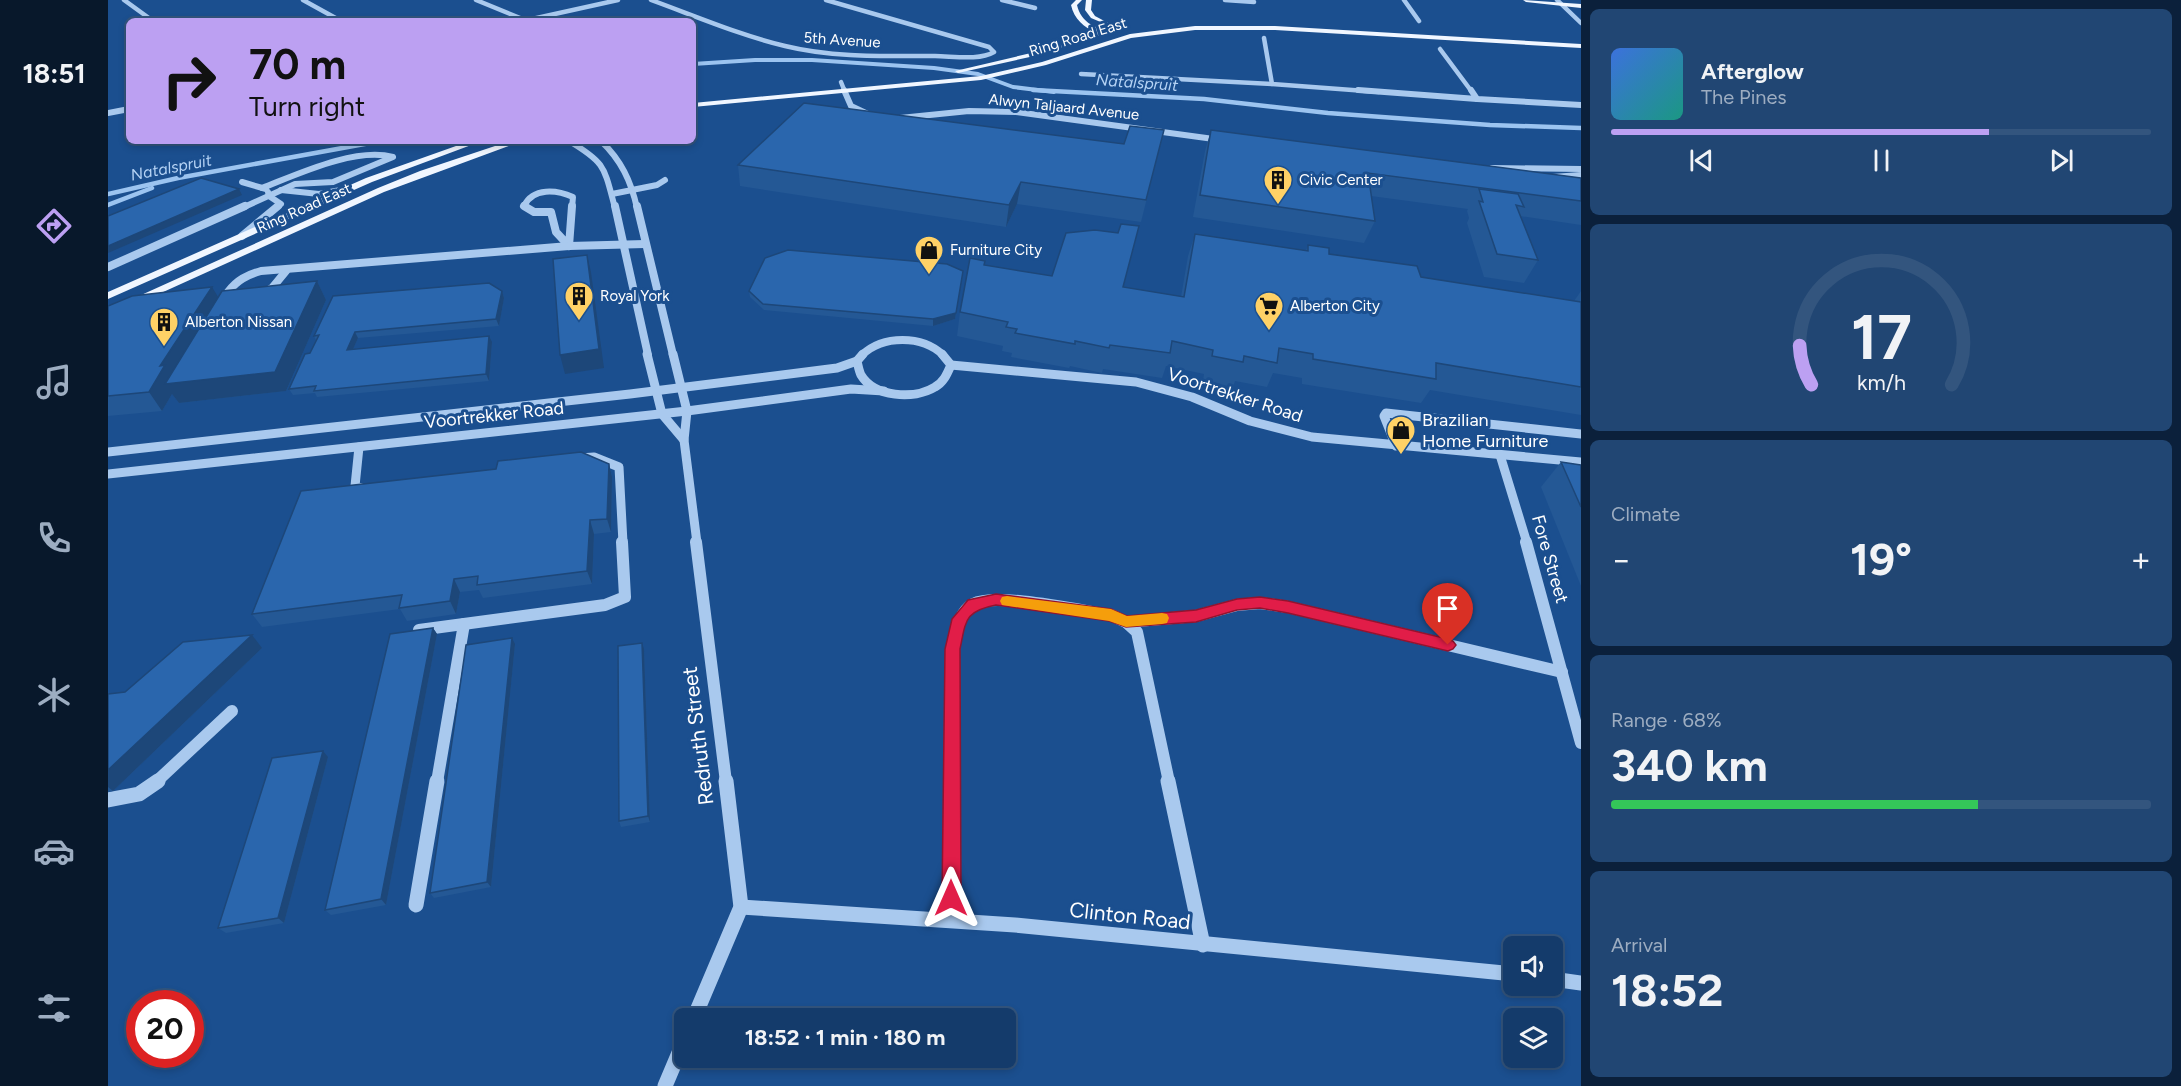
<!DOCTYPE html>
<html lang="en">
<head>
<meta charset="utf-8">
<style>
	:root { --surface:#143b6b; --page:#214673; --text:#f1f3f6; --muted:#9dadc1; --line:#33557e; --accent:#bca0f2 }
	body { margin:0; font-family:Figtree,sans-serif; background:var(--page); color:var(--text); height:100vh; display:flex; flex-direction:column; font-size:22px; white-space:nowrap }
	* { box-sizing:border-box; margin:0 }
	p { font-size:20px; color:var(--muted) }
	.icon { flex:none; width:33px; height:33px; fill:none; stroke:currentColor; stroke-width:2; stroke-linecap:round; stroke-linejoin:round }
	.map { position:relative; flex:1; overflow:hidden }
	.sheet { display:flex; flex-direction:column; gap:9px; padding:9px; background:#0b203b; width:600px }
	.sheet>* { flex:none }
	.guide { position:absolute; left:18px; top:18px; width:570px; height:126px; border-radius:9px; box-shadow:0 3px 9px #0003,0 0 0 2px var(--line); background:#bca0f2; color:#111; overflow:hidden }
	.tools { position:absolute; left:1395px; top:936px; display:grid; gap:12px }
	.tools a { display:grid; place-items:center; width:60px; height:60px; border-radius:9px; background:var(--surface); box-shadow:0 3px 9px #0003,0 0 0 2px var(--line); font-size:30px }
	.speed { position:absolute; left:18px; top:990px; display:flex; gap:12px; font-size:30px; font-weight:700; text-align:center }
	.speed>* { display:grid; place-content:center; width:78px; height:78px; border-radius:50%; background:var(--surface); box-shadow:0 3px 9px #0003,0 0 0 2px var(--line); line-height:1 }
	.speed .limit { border:9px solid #d22; background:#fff; color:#111 }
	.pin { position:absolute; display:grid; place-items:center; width:51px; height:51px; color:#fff; margin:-62px -26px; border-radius:50% 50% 50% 0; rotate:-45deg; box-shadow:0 0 6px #0007 }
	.pin .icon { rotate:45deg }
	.me { position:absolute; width:66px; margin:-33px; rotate:0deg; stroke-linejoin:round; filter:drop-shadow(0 0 4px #0008) }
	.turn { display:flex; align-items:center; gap:21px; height:126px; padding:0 24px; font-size:27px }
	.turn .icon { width:78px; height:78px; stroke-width:2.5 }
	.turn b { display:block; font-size:42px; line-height:51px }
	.big { font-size:45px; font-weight:700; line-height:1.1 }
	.sheet .tile { flex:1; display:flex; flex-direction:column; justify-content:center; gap:9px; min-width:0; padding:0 21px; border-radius:9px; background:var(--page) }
	.sheet .dial { align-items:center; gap:0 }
	.dial svg { height:156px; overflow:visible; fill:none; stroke:var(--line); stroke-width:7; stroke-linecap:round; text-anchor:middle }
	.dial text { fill:var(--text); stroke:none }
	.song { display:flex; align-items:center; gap:18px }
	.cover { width:72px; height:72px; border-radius:9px; background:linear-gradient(135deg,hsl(220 70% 55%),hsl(170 70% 35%)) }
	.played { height:6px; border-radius:3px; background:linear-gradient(90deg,var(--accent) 70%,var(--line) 70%) }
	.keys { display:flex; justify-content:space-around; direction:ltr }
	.heat { display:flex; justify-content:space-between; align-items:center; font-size:33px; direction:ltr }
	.charge { height:9px; border-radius:4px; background:linear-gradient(90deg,#34c759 68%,var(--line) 0) }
	.trip { position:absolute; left:566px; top:1008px; width:342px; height:60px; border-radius:9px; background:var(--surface); box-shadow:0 3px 9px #0003,0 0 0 2px var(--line); font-weight:700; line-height:60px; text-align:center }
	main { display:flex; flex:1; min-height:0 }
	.menu { display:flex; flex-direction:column; width:108px; justify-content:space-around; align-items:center; background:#08182b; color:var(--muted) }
	.menu .icon { width:42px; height:42px }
	.menu .current { color:var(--accent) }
	.menu b { font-size:27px; color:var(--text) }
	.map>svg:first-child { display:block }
</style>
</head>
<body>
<main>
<nav class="menu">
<b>18:51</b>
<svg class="icon current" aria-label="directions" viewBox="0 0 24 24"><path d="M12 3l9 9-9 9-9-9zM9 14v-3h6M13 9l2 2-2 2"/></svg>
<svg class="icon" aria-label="music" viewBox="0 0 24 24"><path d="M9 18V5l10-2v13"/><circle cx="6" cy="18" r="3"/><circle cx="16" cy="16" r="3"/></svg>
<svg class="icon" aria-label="phone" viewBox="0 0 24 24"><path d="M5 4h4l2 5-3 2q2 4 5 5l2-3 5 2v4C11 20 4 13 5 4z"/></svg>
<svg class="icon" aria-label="climate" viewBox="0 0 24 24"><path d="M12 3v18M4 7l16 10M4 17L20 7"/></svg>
<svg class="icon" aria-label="car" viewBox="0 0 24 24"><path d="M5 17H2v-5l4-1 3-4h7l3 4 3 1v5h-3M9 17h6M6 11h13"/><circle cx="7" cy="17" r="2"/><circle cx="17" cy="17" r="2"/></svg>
<svg class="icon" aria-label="filters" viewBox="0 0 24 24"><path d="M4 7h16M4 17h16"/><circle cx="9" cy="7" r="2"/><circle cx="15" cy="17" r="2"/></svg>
</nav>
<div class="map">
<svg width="1473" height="1086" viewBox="0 0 1473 1086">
	<rect width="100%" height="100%" fill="#1b4f8f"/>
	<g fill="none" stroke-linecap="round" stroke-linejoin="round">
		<!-- stream-far1 -->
		<path stroke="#9cc4f0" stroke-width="4" d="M585,64L647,60H704L826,68L870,74L905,87L946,92"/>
		<!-- stream -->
		<g stroke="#9cc4f0" stroke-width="4.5">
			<path d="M925,90L1096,99L1220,113L1382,125L1473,128"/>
			<path d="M0,194L70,178L273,141"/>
			<path d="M0,205L44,188"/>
		</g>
		<!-- minor-far5 -->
		<g stroke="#a9c9ee" stroke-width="4.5">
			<path d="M16,0L45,21"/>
			<path d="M195,0L233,21"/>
			<path d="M368,0L417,20"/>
			<path d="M543,0C587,16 631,35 677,46C726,58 777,56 827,56C844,56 871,61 886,52L881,47L718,0"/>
			<path d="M894,0L927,8"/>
			<path d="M1117,0L1146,2"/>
			<path d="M1296,0L1311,21"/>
			<path d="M1449,0L1473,23"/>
			<path d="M415,21L510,0"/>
			<path d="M1156,38L1164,84L1271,92"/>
			<path d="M1332,49L1364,92"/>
			<path d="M973,74L1164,84"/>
			<path d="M733,82L737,92"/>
		</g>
		<!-- minor-far4 -->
		<g stroke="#a9c9ee" stroke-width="6">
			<path d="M736,90L743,106L762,115"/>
			<path d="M1250,90L1369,99"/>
			<path d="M1363,90L1369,99L1473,105"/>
			<path d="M0,113L21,109"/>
			<path d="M792,118L861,111L908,112L1113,140"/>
			<path d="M461,141C498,163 496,167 507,208"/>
			<path d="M493,141C513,160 523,181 529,208"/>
			<path d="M1384,168L1473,169"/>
			<path d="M1444,177L1473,175"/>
			<path d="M134,182L158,189"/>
			<path d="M173,190L211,194L238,189"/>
			<path d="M160,192L161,196L173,204L168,208"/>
			<path d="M504,194L549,185L557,180"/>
			<path d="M134,208L187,184L225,182L285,157C247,147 190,174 154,188"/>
			<path d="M419,208L416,206C425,187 449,190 465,197L464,208"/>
		</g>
		<!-- minor-far3 -->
		<g stroke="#a9c9ee" stroke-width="8">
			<path d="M416,206L426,212H443L448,232L461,246L464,206"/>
			<path d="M507,206L540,355"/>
			<path d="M529,206L565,355"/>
			<path d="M134,236L170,206"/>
			<path d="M0,267L137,206"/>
			<path d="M156,293L164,288L178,271"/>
			<path d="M129,297L120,292C129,280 139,275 153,271L461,246L537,244"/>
			<path d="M754,355C775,335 814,335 835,355"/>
		</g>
		<!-- minor-far2 -->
		<g stroke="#a9c9ee" stroke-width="9">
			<path d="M539,354L554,414L576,440"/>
			<path d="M565,354L579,411L576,440L589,543"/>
			<path d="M755,354L749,361C750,365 751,371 753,375C766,397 806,400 827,387C836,382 839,374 843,365L834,354"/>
			<path d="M843,365L1028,382L1084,397L1142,421L1204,437L1473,462"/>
			<path d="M1288,446L1276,416L1278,413L1473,434"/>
			<path d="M251,447L247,486L257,489"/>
			<path d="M0,452L522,394L729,368L749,361"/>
			<path d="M1392,455L1419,543"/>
			<path d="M472,458L486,457L511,467L515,543"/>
			<path d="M0,474L579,411L743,389L776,391"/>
		</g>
		<!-- minor-far1 -->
		<g stroke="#a9c9ee" stroke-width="12">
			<path d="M588,542L618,782"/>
			<path d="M1418,542L1473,743"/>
			<path d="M1018,622L1088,616L1129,605L1152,603L1180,607L1454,672"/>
			<path d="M311,630L497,605L517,597L514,542"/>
			<path d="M48,782L124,711"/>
			<path d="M329,782L356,624"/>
			<path d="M844,782V649C848,635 850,612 865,604C889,592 974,611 1003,615L1018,622L1029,632L1061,782"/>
		</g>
		<!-- minor -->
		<g stroke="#a9c9ee" stroke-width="15">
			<path d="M1060,781L1095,945"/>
			<path d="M0,800L31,794L50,781"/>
			<path d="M308,905L329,781"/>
			<path d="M633,907L907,925L1406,974"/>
			<path d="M843,920L844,781"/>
			<path d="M1444,979L1473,983"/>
			<path d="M586,1018L633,907L618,781"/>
			<path d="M557,1086L576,1041"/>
		</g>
		<!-- major -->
		<g fill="#f0f6ff" fill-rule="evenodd">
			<path d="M968,0H974L969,5C973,23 989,30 1005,30V32L976,39L940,53L850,73L847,71L936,50L988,33C976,27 966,19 963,5Z"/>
			<path d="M978,0H984L983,10L987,16L1002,24V26L983,18L977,10Z"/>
			<path d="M1415,0L1473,4V8L1418,2Z"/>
			<path d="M1087,26H1167L1473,44V48L1167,30H1087L1023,38L938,65L873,80L585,107V103L873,76L934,62L1022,34Z"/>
			<path d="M362,141H374L264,182L0,299V292L258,178Z"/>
			<path d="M402,141H414L276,192L0,317V310L270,188L312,171Z"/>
		</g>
	</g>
	<!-- wall -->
	<g fill="#245895">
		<path d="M1056,130L1033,222L909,204L898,227L632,186L630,165L1016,144Z"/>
		<path d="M1103,130L1473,178V225L1412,216L1430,260L1416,283L1376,277L1359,223L1361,218L1359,211L1360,209L1263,196L1267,221L1256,243L1085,217L1097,151Z"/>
		<path d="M1087,234L1198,251L1200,245L1221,254L1313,277L1466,301L1473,291V415L1322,390L1313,403L1194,384V378L1165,373L1159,387L1127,381L1125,387L1095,381L1096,374L1058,366L1054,378L995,369L994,373L962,366L961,368L903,357L904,353L894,351L895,346L849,336L852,312L877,261V265L1073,297L1080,256Z"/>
		<path d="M854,278L847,319L825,326L656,310L642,297L641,291Z"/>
		<path d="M209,281L218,300L178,391L71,403L64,394L54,411L0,416V306L110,297Z"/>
		<path d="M394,291L396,298L391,326L250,338L245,349L384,342L381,381L209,397L207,393L185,395L181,389L202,353L208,340L206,336Z"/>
		<path d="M1453,462L1473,465V586L1433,487Z"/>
		<path d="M501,464L504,477L503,532L486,534L484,584L375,598L371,590L352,592L348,614L299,621L292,609L154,627L144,614Z"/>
		<path d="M325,628L329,634L278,905L223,915L217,910Z"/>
		<path d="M407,644L383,887L326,898L322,893Z"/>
		<path d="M154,648L5,791L0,792V694L17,692Z"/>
		<path d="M536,649L542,822L513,827L511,821Z"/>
		<path d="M220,757L176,923L118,933L110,928Z"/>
	</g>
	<!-- shaded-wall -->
	<g fill="#1d4779">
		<path d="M913,182L909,204L898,227L901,205Z"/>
		<path d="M131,189L134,195L0,253V246Z"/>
		<path d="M479,255L483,272L496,368L457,374L452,355Z"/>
		<path d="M854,278L847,319L825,326V319Z"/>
		<path d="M209,281L218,300L178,391L71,403L64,394L54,411L41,392L52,366L104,287L115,305Z"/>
		<path d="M394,291L396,298L391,326L388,319Z"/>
		<path d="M247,332L250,338L242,356L239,350Z"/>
		<path d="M381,336L384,342L381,381L378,374Z"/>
		<path d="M501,464L504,477L503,532L499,519Z"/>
		<path d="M482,520L486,534L484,584L479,571Z"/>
		<path d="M346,579L352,592L348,614L342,601Z"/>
		<path d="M325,628L329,634L278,905L273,899Z"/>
		<path d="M144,635L154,648L5,791L0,787V770Z"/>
		<path d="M404,638L407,644L383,887L379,882Z"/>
		<path d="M534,643L536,649L542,822L540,816Z"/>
		<path d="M215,751L220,757L176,923L170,918Z"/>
	</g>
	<!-- building -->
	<g fill="#2a66ad" stroke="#1d4779" stroke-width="1.5">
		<path d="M696,103L1016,144L1022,126L1056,130L1038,200L913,182L901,205L630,165Z"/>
		<path d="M1103,130L1473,178V201L1260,173L1267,221L1092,195Z"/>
		<path d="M93,178L131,189L0,246V216Z"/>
		<path d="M1371,189L1410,194L1416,207L1408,205L1430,260L1389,254L1371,201L1375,202Z"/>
		<path d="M1013,224L1031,226L1015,287L1076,297L1087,234L1200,251V245L1221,248V254L1309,266L1313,277L1473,302V387L1328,363V379L1205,359V354L1171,348L1169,363L1136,356L1135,362L1104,356L1105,350L1064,341L1062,353L1002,345L1001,348L967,341V344L907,333L909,329L898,327L900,322L852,312L862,258L877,261L876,265L944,276L958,233L987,230L1010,233Z"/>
		<path d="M680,250L839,264L855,271L848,313L825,319L655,304L641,291L657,258Z"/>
		<path d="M479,255L491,349L452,355L445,259Z"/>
		<path d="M209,281L167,372L57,384L114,291Z"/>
		<path d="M381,283L394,291L388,319L247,332L239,350L381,336L378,374L206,391L208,386L181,389L197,354L202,353L211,335L206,336L225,296Z"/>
		<path d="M104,287L52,366L57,365L41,392L0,396V306L24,296Z"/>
		<path d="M473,452L501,464L499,519L482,520L479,571L369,585L370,576L346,579L342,601L291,608L294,595L144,614L193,491L388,469L390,461Z"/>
		<path d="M1453,462L1473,465V507Z"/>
		<path d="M325,628L273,899L217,910L282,634Z"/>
		<path d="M144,635L0,770V694L17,692L75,642Z"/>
		<path d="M404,638L379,882L322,893L358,645Z"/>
		<path d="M534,643L540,816L511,821L510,646Z"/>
		<path d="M215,751L170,918L110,928L164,758Z"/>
	</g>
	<!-- route -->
	<path fill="#e11d48" stroke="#92132f" stroke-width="1.5" d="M888,594L1003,609L1019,616L1088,610L1129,599L1152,597L1180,601L1340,639L1345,641L1348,645L1345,649L1340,651L1180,613L1152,608L1129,610L1088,622L1018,627L1001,621L888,605C856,611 858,621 852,649L853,898L850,905L843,907L836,905L834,898L837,649L844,619L860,600Z"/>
	<!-- slow -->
	<path fill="#f59e0b" d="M899,596L1003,609L1019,616L1054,613L1059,614L1061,618L1059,623L1054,624L1018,627L1001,621L894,605L892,601L894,597Z"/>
	<!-- icons -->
	<defs>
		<g id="building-pin" transform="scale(1.5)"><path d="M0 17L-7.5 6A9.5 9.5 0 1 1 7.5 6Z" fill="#ffd166" stroke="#1b4f8f"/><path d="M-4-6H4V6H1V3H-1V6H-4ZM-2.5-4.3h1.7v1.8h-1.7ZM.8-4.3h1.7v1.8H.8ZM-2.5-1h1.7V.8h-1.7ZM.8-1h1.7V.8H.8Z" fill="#111"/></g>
		<g id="shop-pin" transform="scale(1.5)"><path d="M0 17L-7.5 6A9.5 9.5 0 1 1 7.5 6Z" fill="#ffd166" stroke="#1b4f8f"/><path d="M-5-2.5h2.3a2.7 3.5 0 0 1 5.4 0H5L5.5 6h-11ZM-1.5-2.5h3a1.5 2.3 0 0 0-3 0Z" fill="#111"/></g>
		<g id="supermarket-pin" transform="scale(1.5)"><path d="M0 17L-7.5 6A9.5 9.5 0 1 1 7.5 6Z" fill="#ffd166" stroke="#1b4f8f"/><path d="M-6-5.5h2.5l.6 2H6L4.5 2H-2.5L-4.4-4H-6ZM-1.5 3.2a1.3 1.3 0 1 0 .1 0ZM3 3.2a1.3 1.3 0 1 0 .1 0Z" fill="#111"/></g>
	</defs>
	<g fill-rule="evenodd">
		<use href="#building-pin" x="1170" y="180"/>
		<use href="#shop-pin" x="821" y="250"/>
		<use href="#building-pin" x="471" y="296"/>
		<use href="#supermarket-pin" x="1161" y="306"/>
		<use href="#building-pin" x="56" y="322"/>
		<use href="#shop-pin" x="1293" y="430"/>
	</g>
	<g text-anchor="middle" stroke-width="6" stroke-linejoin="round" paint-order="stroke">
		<!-- far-street labels -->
		<g font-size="15" fill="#fff" stroke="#1b4f8f">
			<text transform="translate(970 37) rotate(-17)" y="5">Ring Road East</text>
			<text transform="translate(734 40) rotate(4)" y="5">5th Avenue</text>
			<text transform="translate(956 107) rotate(6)" y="5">Alwyn Taljaard Avenue</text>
			<text transform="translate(196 208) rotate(-24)" y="5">Ring Road East</text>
		</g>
		<!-- far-poi labels -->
		<g font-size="15" fill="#fff" stroke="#1b4f8f" text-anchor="start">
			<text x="1191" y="185">Civic Center</text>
			<text x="842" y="255">Furniture City</text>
			<text x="492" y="301">Royal York</text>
			<text x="1182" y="311">Alberton City</text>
			<text x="77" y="327">Alberton Nissan</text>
		</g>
		<!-- far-water labels -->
		<g font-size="16" font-style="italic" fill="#b5d3f5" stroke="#1b4f8f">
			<text transform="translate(1029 82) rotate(4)" y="6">Natalspruit</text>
			<text transform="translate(63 167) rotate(-11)" y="6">Natalspruit</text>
		</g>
		<!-- street labels -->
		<g font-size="18" fill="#fff" stroke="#1b4f8f">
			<text transform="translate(1127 395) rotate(18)" y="6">Voortrekker Road</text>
			<text transform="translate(386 415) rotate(-6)" y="6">Voortrekker Road</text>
			<text transform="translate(1442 559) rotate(74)" y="6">Fore Street</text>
		</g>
		<!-- poi labels -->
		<g font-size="18" fill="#fff" stroke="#1b4f8f" text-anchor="start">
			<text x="1314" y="426">Brazilian<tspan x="1314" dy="21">Home Furniture</tspan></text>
		</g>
		<!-- near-street labels -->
		<g font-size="21" fill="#fff" stroke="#1b4f8f">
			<text transform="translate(590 736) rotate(-97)" y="7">Redruth Street</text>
			<text transform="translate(1022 916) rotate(6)" y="7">Clinton Road</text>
		</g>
	</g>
</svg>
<div class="tools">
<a><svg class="icon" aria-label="sound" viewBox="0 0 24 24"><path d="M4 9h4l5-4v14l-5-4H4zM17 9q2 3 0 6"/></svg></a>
<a><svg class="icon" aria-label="layers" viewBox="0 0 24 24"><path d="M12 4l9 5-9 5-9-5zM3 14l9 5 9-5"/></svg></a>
</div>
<div class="speed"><div class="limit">20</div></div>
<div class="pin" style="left:1340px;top:645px;background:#d93025"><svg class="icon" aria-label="arrive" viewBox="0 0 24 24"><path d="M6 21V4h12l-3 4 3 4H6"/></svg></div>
<svg class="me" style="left:843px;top:898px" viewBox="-20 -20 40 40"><path d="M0-17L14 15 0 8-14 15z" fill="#e11d48" stroke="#fff" stroke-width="4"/></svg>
<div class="trip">18:52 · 1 min · 180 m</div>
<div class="guide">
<div class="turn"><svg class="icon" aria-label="right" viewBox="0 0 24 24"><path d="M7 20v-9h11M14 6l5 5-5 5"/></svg><div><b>70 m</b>Turn right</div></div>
</div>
</div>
<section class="sheet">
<div class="tile">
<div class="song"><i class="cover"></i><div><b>Afterglow</b><p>The Pines</p></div></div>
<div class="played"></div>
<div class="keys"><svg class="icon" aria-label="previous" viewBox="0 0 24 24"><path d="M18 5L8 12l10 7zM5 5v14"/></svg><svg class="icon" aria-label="pause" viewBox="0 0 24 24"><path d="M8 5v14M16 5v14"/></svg><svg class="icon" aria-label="next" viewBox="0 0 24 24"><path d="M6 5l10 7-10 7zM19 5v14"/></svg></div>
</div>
<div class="tile dial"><svg viewBox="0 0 100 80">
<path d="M14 69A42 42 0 1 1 86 69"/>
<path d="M14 69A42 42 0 0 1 8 49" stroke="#bca0f2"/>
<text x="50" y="56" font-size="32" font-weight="700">17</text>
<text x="50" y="72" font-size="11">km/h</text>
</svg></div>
<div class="tile"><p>Climate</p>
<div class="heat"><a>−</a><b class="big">19°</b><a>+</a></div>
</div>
<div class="tile"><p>Range · 68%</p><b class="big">340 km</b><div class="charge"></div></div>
<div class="tile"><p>Arrival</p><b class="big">18:52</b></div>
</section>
</main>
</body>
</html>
